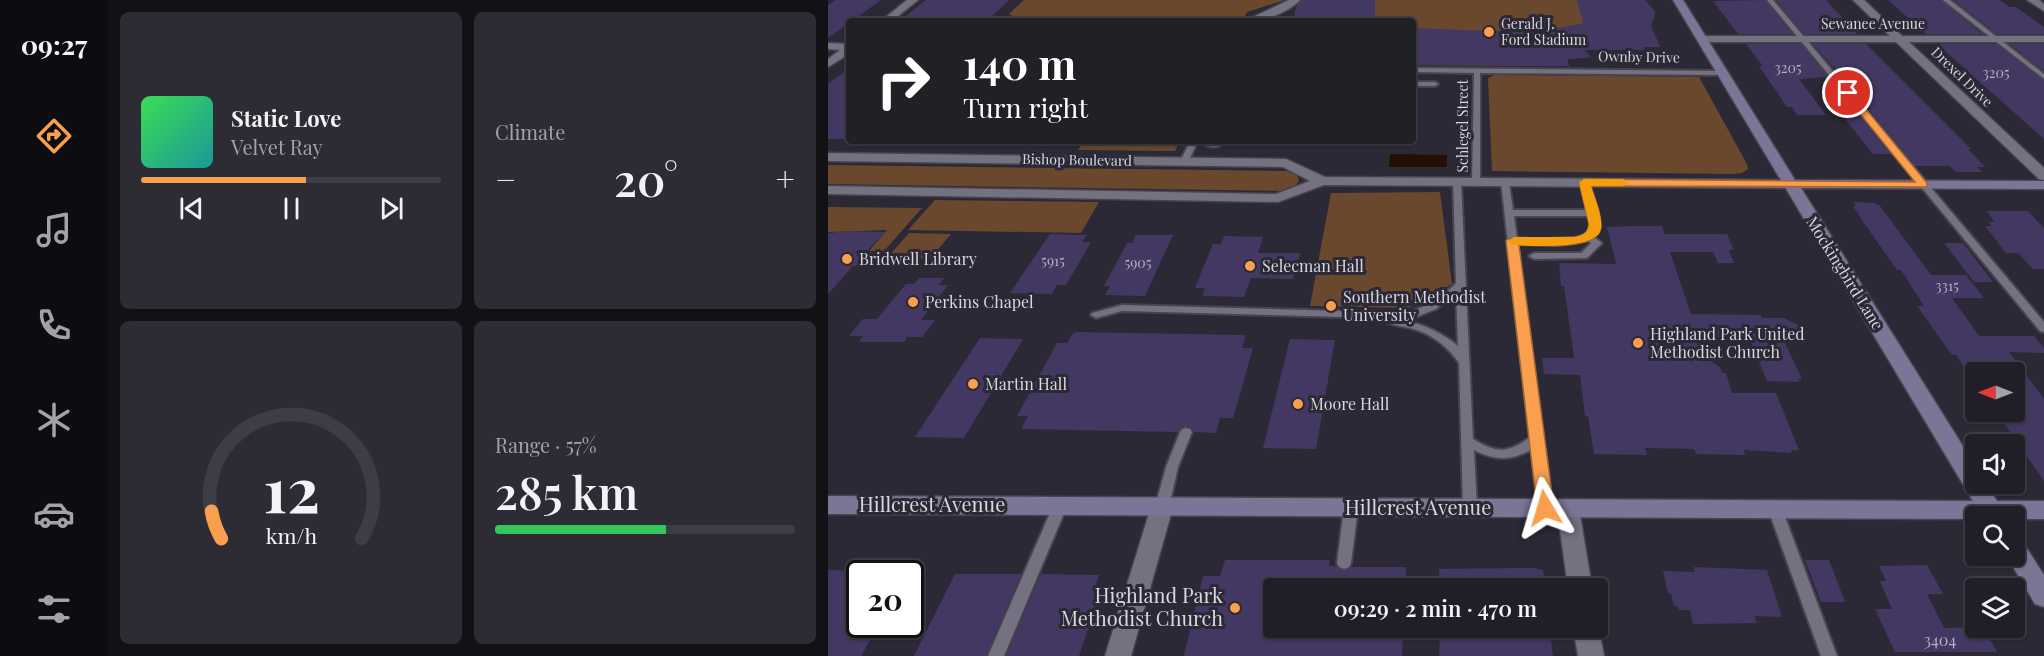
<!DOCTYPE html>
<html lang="en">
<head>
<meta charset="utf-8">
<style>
	:root { --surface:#201f28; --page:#2d2c34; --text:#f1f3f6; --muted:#a2a2a8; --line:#3d3d45; --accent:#fa9f4e }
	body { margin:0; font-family:"Playfair Display",serif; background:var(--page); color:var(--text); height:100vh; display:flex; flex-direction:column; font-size:22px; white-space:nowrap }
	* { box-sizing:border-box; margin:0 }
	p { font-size:20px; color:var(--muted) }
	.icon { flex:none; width:33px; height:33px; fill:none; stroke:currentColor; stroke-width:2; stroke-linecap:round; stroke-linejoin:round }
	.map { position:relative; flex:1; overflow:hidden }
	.sheet { display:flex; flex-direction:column; gap:12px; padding:12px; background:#121116; width:720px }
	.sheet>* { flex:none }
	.guide { position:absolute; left:18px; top:18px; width:570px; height:126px; border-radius:6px; box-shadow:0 2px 4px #0004,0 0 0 2px var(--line); background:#202124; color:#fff; overflow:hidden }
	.needle { width:39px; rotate:270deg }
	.controls { position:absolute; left:1137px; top:362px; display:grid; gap:12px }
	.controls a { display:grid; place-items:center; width:60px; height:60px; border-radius:6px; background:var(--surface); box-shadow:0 2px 4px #0004,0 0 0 2px var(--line); font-size:30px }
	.speed { position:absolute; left:18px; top:560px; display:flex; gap:12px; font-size:30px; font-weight:700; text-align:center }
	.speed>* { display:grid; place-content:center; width:78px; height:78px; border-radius:50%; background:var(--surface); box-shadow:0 2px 4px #0004,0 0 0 2px var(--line); line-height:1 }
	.speed .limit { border:3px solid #111; border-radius:9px; background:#fff; color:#111 }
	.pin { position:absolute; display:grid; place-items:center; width:51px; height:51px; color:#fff; margin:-26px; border:3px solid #fff; border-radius:50%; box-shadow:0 2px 6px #0007 }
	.me { position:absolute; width:66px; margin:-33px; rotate:353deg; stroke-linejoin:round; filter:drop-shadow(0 0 4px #0008) }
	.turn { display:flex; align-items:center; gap:21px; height:126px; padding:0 18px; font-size:27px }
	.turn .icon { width:78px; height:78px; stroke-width:2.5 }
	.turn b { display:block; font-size:42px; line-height:51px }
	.big { font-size:45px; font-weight:600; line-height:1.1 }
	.sheet .widget { flex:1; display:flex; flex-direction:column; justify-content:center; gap:9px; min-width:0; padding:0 21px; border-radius:9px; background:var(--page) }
	.sheet .dial { align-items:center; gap:0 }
	.dial svg { height:156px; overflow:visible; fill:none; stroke:var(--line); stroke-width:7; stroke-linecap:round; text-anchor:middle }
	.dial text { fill:var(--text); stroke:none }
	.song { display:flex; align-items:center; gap:18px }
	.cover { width:72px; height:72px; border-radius:9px; background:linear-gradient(135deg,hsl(130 70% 55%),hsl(180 70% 35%)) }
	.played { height:6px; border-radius:3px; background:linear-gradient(90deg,var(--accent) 55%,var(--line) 55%) }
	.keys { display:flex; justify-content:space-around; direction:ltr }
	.heat { display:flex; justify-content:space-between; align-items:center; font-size:33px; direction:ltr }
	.charge { height:9px; border-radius:4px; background:linear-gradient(90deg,#34c759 57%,var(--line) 0) }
	.sheet .tiles { flex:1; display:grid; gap:12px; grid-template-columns:repeat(2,1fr) }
	.trip { position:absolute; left:435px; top:578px; width:345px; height:60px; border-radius:6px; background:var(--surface); box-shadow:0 2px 4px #0004,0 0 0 2px var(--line); font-weight:600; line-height:60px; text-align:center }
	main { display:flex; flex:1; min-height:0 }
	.tabs { display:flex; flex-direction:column; width:108px; justify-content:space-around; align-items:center; background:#0d0c10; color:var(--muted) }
	.tabs .icon { width:42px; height:42px }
	.tabs .selected { color:var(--accent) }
	.tabs b { font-size:27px; color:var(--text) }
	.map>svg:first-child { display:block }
</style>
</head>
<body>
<main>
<nav class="tabs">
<b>09:27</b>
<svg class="icon selected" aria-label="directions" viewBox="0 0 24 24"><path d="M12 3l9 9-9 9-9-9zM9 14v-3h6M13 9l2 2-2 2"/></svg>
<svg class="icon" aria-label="music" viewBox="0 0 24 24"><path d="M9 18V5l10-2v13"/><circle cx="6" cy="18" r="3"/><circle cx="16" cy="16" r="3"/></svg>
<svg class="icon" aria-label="phone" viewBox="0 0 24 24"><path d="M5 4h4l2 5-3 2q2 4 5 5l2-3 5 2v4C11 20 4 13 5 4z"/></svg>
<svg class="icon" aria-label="climate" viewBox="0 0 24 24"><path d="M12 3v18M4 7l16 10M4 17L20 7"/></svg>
<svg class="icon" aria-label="car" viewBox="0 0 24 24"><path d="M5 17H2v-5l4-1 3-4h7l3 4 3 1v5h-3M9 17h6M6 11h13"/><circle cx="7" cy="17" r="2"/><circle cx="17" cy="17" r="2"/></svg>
<svg class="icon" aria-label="filters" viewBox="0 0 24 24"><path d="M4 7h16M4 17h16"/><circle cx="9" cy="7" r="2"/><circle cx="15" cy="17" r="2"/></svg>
</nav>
<section class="sheet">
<div class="tiles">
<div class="widget">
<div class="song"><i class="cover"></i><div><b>Static Love</b><p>Velvet Ray</p></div></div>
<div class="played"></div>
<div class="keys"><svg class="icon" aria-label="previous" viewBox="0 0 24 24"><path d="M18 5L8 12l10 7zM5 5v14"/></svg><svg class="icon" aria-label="pause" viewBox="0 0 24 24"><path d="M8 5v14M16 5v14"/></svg><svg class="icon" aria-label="next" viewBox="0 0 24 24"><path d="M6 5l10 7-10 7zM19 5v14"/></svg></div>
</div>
<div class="widget"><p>Climate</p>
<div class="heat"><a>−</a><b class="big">20°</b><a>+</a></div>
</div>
<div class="widget dial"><svg viewBox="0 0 100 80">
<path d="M14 69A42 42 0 1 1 86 69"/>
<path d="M14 69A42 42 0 0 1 9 55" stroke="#fa9f4e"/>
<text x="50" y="56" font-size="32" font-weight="700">12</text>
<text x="50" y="72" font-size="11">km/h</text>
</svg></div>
<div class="widget"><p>Range · 57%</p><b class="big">285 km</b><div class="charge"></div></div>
</div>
</section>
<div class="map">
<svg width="1216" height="656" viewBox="0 0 1216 656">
	<rect width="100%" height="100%" fill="#2b2936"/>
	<!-- green -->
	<g fill="#69482d">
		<path d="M196,0H457L419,12L415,21H195L181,14Z"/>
		<path d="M471,0H817L827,12L826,18L820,19L832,47H815L816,50H797L748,25L733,28L763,57L739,59L741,66L585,65V21H438L440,18L479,16L473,11L467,12Z"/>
		<path d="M667,75L871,77L919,164L920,169L914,173L903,174L664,171L660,78Z"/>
		<path d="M256,141H352L347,151L250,150Z"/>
		<path d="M0,165L460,171L469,175L471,181L466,187L454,191L0,184Z"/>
		<path d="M612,192L624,284L580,308L482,306L503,193Z"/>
		<path d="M107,200L271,202L253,233L80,230Z"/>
		<path d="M0,207L94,208L56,251H41L59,230L0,232Z"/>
		<path d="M81,233L123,234L102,259H58Z"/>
	</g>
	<!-- water -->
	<path fill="#221001" d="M562,154L619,155V167H561Z"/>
	<!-- building -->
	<g fill="#433862">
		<path d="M8,0H53L0,38V5Z"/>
		<path d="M98,0H181L159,21H71Z"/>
		<path d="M474,0H547V21H464L469,6Z"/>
		<path d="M749,0H817L827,12L823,26L832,47H814L816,50H756L763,57L739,59L741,66L585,65V28L663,31L740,27L755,23Z"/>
		<path d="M937,0L964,34H910L885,1Z"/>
		<path d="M948,0H998L1029,34H976Z"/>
		<path d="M1060,0H1113L1154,34H1098Z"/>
		<path d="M1126,0H1171L1182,7H1188L1216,27V34H1169Z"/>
		<path d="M918,44H973L1000,77L971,79L998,115H969L964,107H959L931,66H935Z"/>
		<path d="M985,44H1038L1143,149H1140L1157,167H1149L1154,172H1128L1122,166H1087L1040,109H1043Z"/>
		<path d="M1109,44H1168L1216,81V139Z"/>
		<path d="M1182,44H1216V71Z"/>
		<path d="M21,68V139H0V84Z"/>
		<path d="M1009,109H1026L1063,154H1045Z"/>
		<path d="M1026,202L1046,203L1052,206L1103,275H1138L1156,298H1124L1151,336H1206L1216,348V353L1181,352L1216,399V481L1168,411H1186V370H1138L1128,355H1124L1089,306H1096L1073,270H1069L1036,223L1025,206H1028Z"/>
		<path d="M1159,211H1200L1216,228V269H1205L1190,253H1178L1157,226H1164L1160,222H1166Z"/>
		<path d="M801,226H834L836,234H899L906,250H901L906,263H890L885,252H842L863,314L933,315L934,318H956L974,327L956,341L974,379H970L971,382L939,381L921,337H874L882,361L892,367L894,373H898L904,393H948L971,450H963L964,453L916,450L917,455L868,454L866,449L817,448L819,455L766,454L760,416H757L752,375L716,374L714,358H746L736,286H733L731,263L788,264L779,227Z"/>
		<path d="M20,231L57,232L38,252H44L32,266H25L0,294V233Z"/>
		<path d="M222,234L259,235L254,242H263L238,285H229L224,294L182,293Z"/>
		<path d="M308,235H345L317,296L277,295L282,286H276L299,243H304Z"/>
		<path d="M396,236L435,237L430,253H472L465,279L423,278L416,297L374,296L377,288H367L385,244H393Z"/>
		<path d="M1116,243H1135L1165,282H1146Z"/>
		<path d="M91,278H116L111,285H120L93,320H107L94,337H79L76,342H31L35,336H21L35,319H49L78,284H86Z"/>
		<path d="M246,332L418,335L414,348H425L405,418H392L388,433L366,432L364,428L359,426L353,427L350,432L193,429L200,416H189L229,343H239Z"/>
		<path d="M152,338L195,339L136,438L87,437Z"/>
		<path d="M462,339L507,340L488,449L435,448Z"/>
		<path d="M397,560H502L501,566H508L515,571L524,567H578L577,588H446V627H575L574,656H356L375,576H392Z"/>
		<path d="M977,560H1001L1017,602H993Z"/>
		<path d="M1099,565L1115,594H1099L1116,628L1155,627L1169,652H1067L1047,609H1064L1052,581H1058L1051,566Z"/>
		<path d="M866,567L939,570L954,617L926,616L929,623L865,624L862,610H851L850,606H846L843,593H840L835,571L866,572Z"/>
		<path d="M706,568L715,570L717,588H611V569Z"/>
		<path d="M0,570L32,571V624H51L33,656H0Z"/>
		<path d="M127,574H193L158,656H86Z"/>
		<path d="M213,574L271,575L266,590H273L251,656H178Z"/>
		<path d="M633,627H687V638L723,639L725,656H611L612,637H641Z"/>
	</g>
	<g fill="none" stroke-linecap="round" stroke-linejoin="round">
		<!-- lane casing -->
		<g stroke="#47444f" stroke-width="4">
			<g id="lane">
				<path d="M939,0H945L1216,322V332L1212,331Z"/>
				<path d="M1115,0H1122L1216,74V79Z"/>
				<path d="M585,68L893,71L896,73L893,75L652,73V181L648,184L644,181L646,73L585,72Z"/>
				<path d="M585,82H607L610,84L607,86H585Z"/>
				<path d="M362,141H370L359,164H353L352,162Z"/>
				<path d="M372,141L390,142L394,144C388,149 378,147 372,141Z"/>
				<path d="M629,178L633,181L645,439C668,453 680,454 702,437L673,182L677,179L681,182L685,210H761L752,182L756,179L759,180L770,211L772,228L766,237L774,243L759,258L706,259L701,256L706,253H753L763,243L759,240L731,245L689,244L724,508L722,512L717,513L712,512L710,508L704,449C684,461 667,461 646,450L649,508L647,512L642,513L637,512L635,508L631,363C620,347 605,335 586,329C573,326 561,325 549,318L294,311L268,318L263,315L264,313L294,305L551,312L566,319C591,307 607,305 628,283L625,181ZM686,216H762C762,220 764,225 762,230C754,244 703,239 689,238ZM628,294L630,346C614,333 598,325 578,321L608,309Z"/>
				<path d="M358,428L362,429L364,432L350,467L341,507L339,511L334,512L329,511L327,507L338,467L352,432L354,429Z"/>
				<path d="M232,501L237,502L239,506L176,656H160L225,506L227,502Z"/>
				<path d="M523,503L528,504L530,508L523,563L521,567L516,569L511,567L509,563L516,508L518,504Z"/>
				<path d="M947,504L952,505L954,509L1009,656H993L940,509L942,505Z"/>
			</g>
		</g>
		<!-- street casing -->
		<g stroke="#47444f" stroke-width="3">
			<g id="street">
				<path d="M79,0H90L64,21H53Z"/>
				<path d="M461,0H472C459,14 435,21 417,21Z"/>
				<path d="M1025,0H1036L1074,36H1216V42H1081L1216,168V180L1211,179L1068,42H874L869,39L874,36H1062Z"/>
				<path d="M1199,0H1211L1216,4V11Z"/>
				<path d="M0,43L21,44V54L0,67V59L12,50L0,49Z"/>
				<path d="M0,153L458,159L497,177L963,180L970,184L963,188L496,185L450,202L0,194V186L448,194L482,181L455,167L0,161Z"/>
				<path d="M334,498L342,501L345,507L303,656H277L323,507L326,501Z"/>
				<path d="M740,499L748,502L751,508L764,588H740L729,508L732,502Z"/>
				<path d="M770,624L776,656H750L745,627H770Z"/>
			</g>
		</g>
		<!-- secondary casing -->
		<g stroke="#47444f" stroke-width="3">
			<g id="secondary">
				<path d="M845,0H855L967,180L1216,181V189L973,188L1148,467V483H1157L1169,501H1216V519H1186V516H1148V519L0,514V496L1145,501Z"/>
				<path d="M1186,539L1194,541L1216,575V607L1207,604L1178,555H1186Z"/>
			</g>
		</g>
		<!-- lane -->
		<use href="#lane" fill="#747181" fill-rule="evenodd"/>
		<!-- street -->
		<use href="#street" fill="#747181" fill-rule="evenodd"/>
		<!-- secondary -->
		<use href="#secondary" fill="#7c7595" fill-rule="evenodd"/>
	</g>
	<!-- route -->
	<path fill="#fa9f4e" stroke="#a26733" stroke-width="1.5" d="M1017,91H1023L1099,183V187L763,186C766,198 774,215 773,227C770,252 709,245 691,245L726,508L723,513L717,515L711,513L709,508L678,241L680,239L747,237C756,235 760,233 761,224L751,182L756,179L1087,182L1017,95Z"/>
	<!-- slow -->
	<path fill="#f59e0b" d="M756,179H795L800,183L795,186H763C766,197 777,220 772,232C764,249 698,247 682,244L680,241L686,237H747C756,235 760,233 761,224L751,182Z"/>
	<!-- markers -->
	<g fill="#fa9f4e" stroke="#2b2936" stroke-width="2">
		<circle cx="661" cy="32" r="6"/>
		<circle cx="19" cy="259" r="6"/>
		<circle cx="422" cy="266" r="6"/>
		<circle cx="85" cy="302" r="6"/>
		<circle cx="503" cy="306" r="6"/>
		<circle cx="810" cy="343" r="6"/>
		<circle cx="145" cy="384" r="6"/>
		<circle cx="470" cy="404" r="6"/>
		<circle cx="407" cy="608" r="6"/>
	</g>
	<g text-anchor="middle" stroke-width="6" stroke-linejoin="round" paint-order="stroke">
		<!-- far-poi labels -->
		<g font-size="14" fill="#d8d6df" stroke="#2b2936" text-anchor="start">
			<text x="673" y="29">Gerald J.<tspan x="673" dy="16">Ford Stadium</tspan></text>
		</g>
		<!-- far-street labels -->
		<g font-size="14" fill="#d8d6df" stroke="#2b2936">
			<text x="1045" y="29">Sewanee Avenue</text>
			<text transform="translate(811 57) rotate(1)" y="5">Ownby Drive</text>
			<text transform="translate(1134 77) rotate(44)" y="5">Drexel Drive</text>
			<text transform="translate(635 126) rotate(-90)" y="5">Schlegel Street</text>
			<text transform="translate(249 160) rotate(1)" y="5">Bishop Boulevard</text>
		</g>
		<!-- number labels -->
		<g font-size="14" fill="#b3aec0">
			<text x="960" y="73">3205</text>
			<text x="1168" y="78">3205</text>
			<text x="225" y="266">5915</text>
			<text x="310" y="268">5905</text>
			<text x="1119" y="291">3315</text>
		</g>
		<!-- poi labels -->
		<g font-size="16" fill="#d8d6df" stroke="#2b2936" text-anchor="start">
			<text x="31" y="265">Bridwell Library</text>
			<text x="434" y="272">Selecman Hall</text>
			<text x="515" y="303">Southern Methodist<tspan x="515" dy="18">University</tspan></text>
			<text x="97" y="308">Perkins Chapel</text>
			<text x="822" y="340">Highland Park United<tspan x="822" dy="18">Methodist Church</tspan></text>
			<text x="157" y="390">Martin Hall</text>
			<text x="482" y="410">Moore Hall</text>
		</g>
		<!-- street labels -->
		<g font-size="16" fill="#d8d6df" stroke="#2b2936">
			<text transform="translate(1017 273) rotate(58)" y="6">Mockingbird Lane</text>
		</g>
		<!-- near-number labels -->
		<g font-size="16" fill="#b3aec0">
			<text x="1112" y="646">3404</text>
		</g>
		<!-- near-street labels -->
		<g font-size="20" fill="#d8d6df" stroke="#2b2936">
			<text x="104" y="512">Hillcrest Avenue</text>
			<text x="590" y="515">Hillcrest Avenue</text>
		</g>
		<!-- near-poi labels -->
		<g font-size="20" fill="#d8d6df" stroke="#2b2936" text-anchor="end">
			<text x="395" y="603">Highland Park<tspan x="395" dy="23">Methodist Church</tspan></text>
		</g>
	</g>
</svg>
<div class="controls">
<a><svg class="needle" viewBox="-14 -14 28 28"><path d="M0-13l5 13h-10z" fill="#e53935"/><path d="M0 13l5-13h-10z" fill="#a2a2a8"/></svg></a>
<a><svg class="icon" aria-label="sound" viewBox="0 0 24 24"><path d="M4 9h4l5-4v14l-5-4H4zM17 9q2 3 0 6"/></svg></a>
<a><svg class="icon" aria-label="search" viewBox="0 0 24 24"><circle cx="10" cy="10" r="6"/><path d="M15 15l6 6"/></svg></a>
<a><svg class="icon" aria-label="layers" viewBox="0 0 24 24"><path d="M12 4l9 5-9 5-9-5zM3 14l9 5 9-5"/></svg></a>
</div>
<div class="speed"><div class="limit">20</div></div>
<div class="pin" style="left:1020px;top:93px;background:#d93025"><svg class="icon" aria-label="arrive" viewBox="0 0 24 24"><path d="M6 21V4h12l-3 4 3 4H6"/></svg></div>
<svg class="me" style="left:717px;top:508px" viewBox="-20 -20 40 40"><path d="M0-17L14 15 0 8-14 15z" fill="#fa9f4e" stroke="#fff" stroke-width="4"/></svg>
<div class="trip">09:29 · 2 min · 470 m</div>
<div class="guide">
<div class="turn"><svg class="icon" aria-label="right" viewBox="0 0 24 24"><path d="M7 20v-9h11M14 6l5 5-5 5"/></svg><div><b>140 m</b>Turn right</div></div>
</div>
</div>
</main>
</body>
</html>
